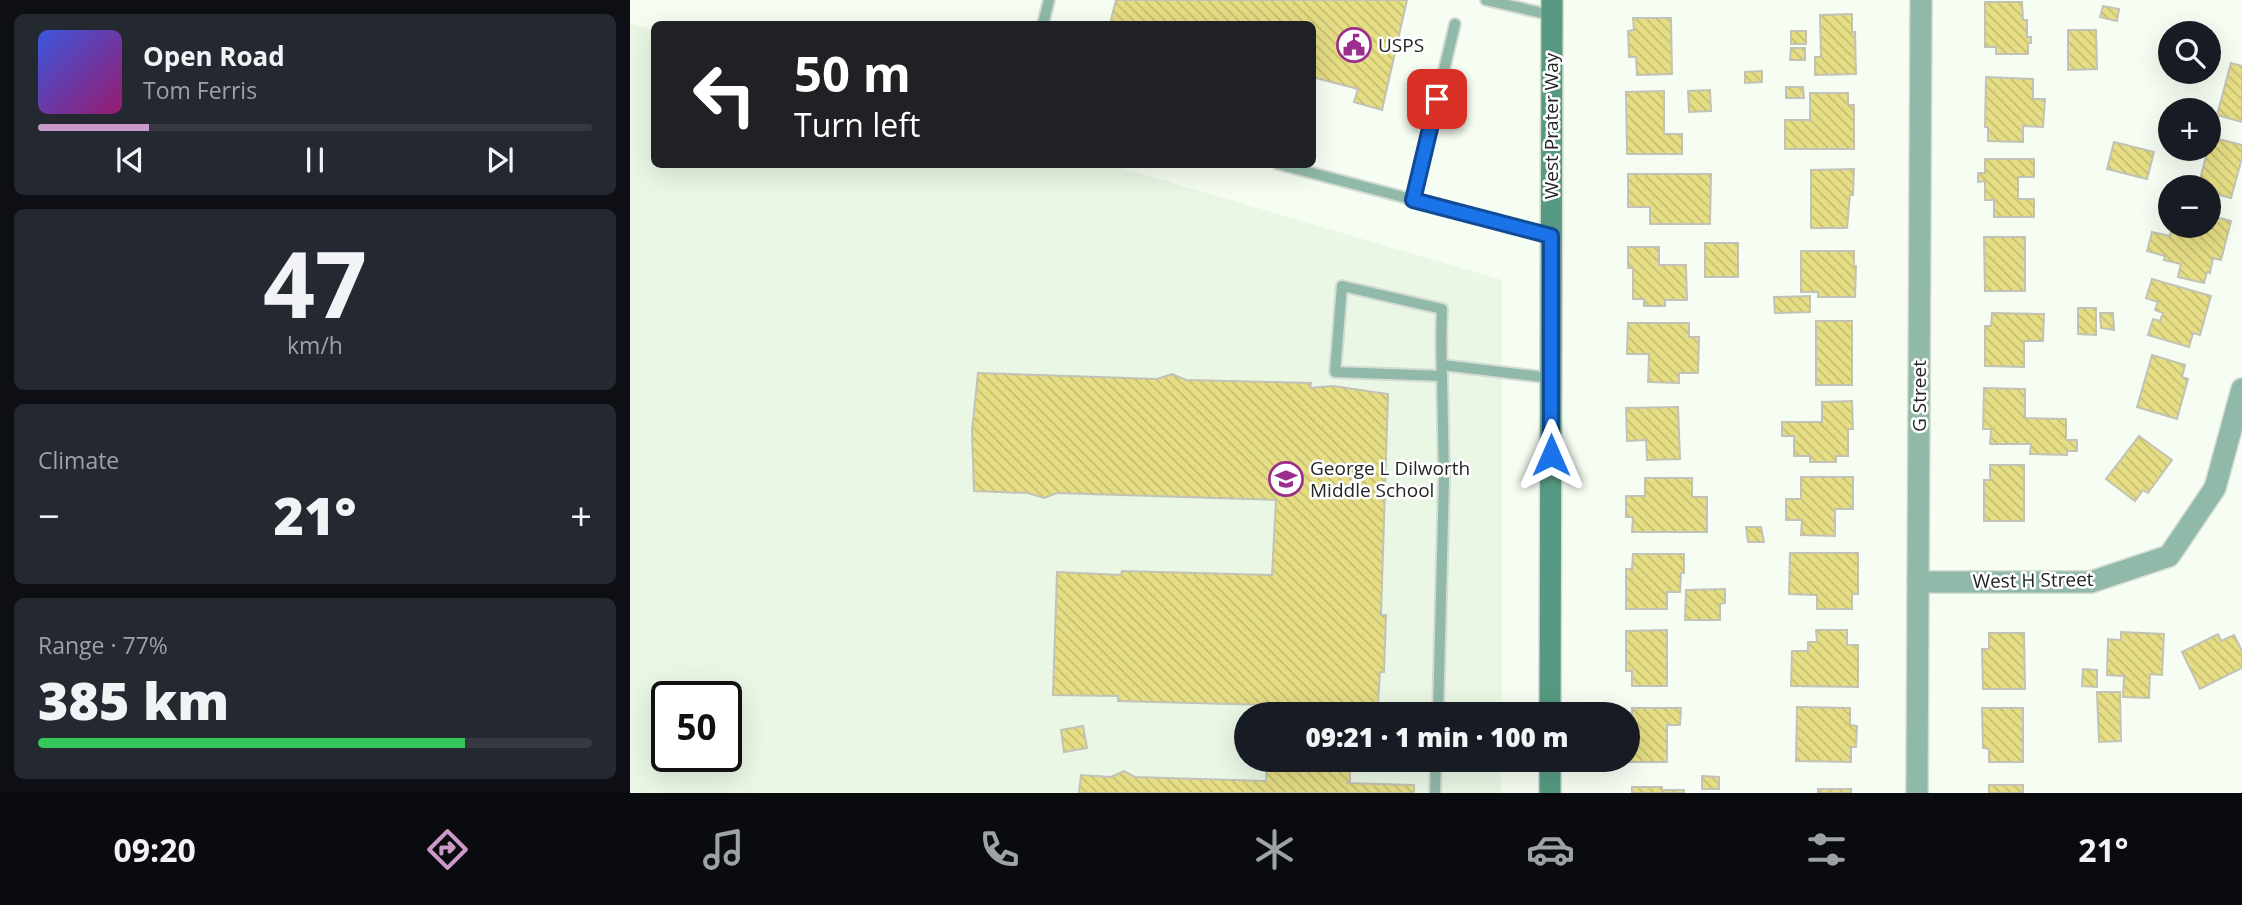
<!DOCTYPE html>
<html lang="en">
<head>
<meta charset="utf-8">
<style>
	:root { --surface:#171b24; --page:#242831; --text:#f1f3f6; --muted:#9ea1a6; --line:#363941; --accent:#ca9ac7 }
	body { margin:0; font-family:"Open Sans",sans-serif; background:var(--page); color:var(--text); height:100vh; display:flex; flex-direction:column; font-size:26px; white-space:nowrap }
	* { box-sizing:border-box; margin:0 }
	p { font-size:23px; color:var(--muted) }
	.icon { flex:none; width:38px; height:38px; fill:none; stroke:currentColor; stroke-width:2; stroke-linecap:round; stroke-linejoin:round }
	.map { position:relative; flex:1; overflow:hidden }
	.side { display:flex; flex-direction:column; gap:14px; padding:14px; background:#0d0f14; width:630px }
	.side>* { flex:none }
	.hud { position:absolute; left:21px; top:21px; width:665px; height:147px; border-radius:10px; box-shadow:0 7px 28px #0002; background:#202124; color:#fff; overflow:hidden }
	.buttons { position:absolute; left:1528px; top:21px; display:grid; gap:14px }
	.buttons a { display:grid; place-items:center; width:63px; height:63px; border-radius:50%; background:var(--surface); box-shadow:0 7px 28px #0002; font-size:35px }
	.speed { position:absolute; left:21px; top:681px; display:flex; gap:14px; font-size:35px; font-weight:700; text-align:center }
	.speed>* { display:grid; place-content:center; width:91px; height:91px; border-radius:50%; background:var(--surface); box-shadow:0 7px 28px #0002; line-height:1 }
	.speed .limit { border:4px solid #111; border-radius:10px; background:#fff; color:#111 }
	.pin { position:absolute; display:grid; place-items:center; width:60px; height:60px; color:#fff; margin:-30px; border-radius:14px; box-shadow:0 4px 10px #0006 }
	.me { position:absolute; width:77px; margin:-38px; rotate:0deg; stroke-linejoin:round; filter:drop-shadow(0 0 5px #0008) }
	.turn { display:flex; align-items:center; gap:24px; height:147px; padding:0 28px; font-size:32px }
	.turn .icon { width:91px; height:91px; stroke-width:2.5 }
	.turn b { display:block; font-size:49px; line-height:60px }
	.big { font-size:52px; font-weight:800; line-height:1.1 }
	.side .card { flex:1; display:flex; flex-direction:column; justify-content:center; gap:10px; min-width:0; padding:0 24px; border-radius:10px; background:var(--page) }
	.side .dial { align-items:center; gap:0 }
	.dial b { font-size:91px; line-height:1 }
	.song { display:flex; align-items:center; gap:21px }
	.cover { width:84px; height:84px; border-radius:10px; background:linear-gradient(135deg,hsl(230 70% 55%),hsl(320 70% 35%)) }
	.played { height:7px; border-radius:4px; background:linear-gradient(90deg,var(--accent) 20%,var(--line) 20%) }
	.keys { display:flex; justify-content:space-around; direction:ltr }
	.heat { display:flex; justify-content:space-between; align-items:center; font-size:38px; direction:ltr }
	.charge { height:10px; border-radius:5px; background:linear-gradient(90deg,#34c759 77%,var(--line) 0) }
	.trip { position:absolute; left:604px; top:702px; width:406px; height:70px; border-radius:35px; background:var(--surface); box-shadow:0 7px 28px #0002; font-weight:800; line-height:70px; text-align:center }
	.menu { display:flex; height:112px; justify-content:space-around; align-items:center; background:#090b0e; color:var(--muted) }
	.menu .icon { width:49px; height:49px }
	.menu .active { color:var(--accent) }
	.menu b { font-size:32px; color:var(--text) }
	main { display:flex; flex:1; min-height:0 }
	.map>svg:first-child { display:block }
</style>
</head>
<body>
<main>
<section class="side">
<div class="card">
<div class="song"><i class="cover"></i><div><b>Open Road</b><p>Tom Ferris</p></div></div>
<div class="played"></div>
<div class="keys"><svg class="icon" aria-label="previous" viewBox="0 0 24 24"><path d="M18 5L8 12l10 7zM5 5v14"/></svg><svg class="icon" aria-label="pause" viewBox="0 0 24 24"><path d="M8 5v14M16 5v14"/></svg><svg class="icon" aria-label="next" viewBox="0 0 24 24"><path d="M6 5l10 7-10 7zM19 5v14"/></svg></div>
</div>
<div class="card dial"><b>47</b><p>km/h</p></div>
<div class="card"><p>Climate</p>
<div class="heat"><a>−</a><b class="big">21°</b><a>+</a></div>
</div>
<div class="card"><p>Range · 77%</p><b class="big">385 km</b><div class="charge"></div></div>
</section>
<div class="map">
<svg width="1612" height="793" viewBox="0 0 1612 793">
	<defs>
		<pattern id="building-back-hatch" width="6" height="6" patternUnits="userSpaceOnUse" patternTransform="scale(1.75)"><rect width="6" height="6" fill="#e6de84"/><path d="M-1 5l2 2M0 0l6 6M5-1l2 2" fill="none" stroke="#c5be72"/></pattern>
	</defs>
	<rect width="100%" height="100%" fill="#f6fef3"/>
	<!-- built -->
	<path fill="#eaf7e5" fill-rule="evenodd" d="M0,23L24,30V164L481,165L872,280V714H616V760H871V793H0ZM37,696H96V756H37Z"/>
	<!-- building -->
	<g fill="url(#building-back-hatch)" stroke="#c3c2b6" stroke-width="2">
		<path d="M486,0H777L752,110L724,102L728,89L682,77V24H480Z"/>
		<path d="M1355,2H1392L1393,20H1397V37H1401V43H1398V54H1366V47H1355Z"/>
		<path d="M1473,6L1489,9L1487,21L1470,17Z"/>
		<path d="M1222,14V32H1225L1226,74L1185,75V57H1191L1190,15Z"/>
		<path d="M1003,18H1041L1042,74L1007,75L1006,57H999L998,31L1004,30Z"/>
		<path d="M1438,30H1466L1467,69L1438,70Z"/>
		<rect x="1161" y="31" width="15" height="13"/>
		<path d="M1161,48H1175V60H1160Z"/>
		<path d="M1601,63L1612,66V122L1587,115Z"/>
		<path d="M1132,71V82L1115,83V72Z"/>
		<path d="M1356,77L1403,79V99H1415L1413,127L1393,126V142L1358,141V127H1355Z"/>
		<path d="M1156,87H1173L1174,98H1156Z"/>
		<path d="M1080,90L1081,111L1059,112L1058,91Z"/>
		<path d="M1034,91V134H1052V154H997L996,92Z"/>
		<path d="M1180,93H1218V105H1224V149H1155V120H1180Z"/>
		<path d="M1581,137L1612,145V158L1601,198L1578,192V187H1568Z"/>
		<path d="M1484,142L1524,152L1517,179L1477,169Z"/>
		<path d="M1355,159H1404V177H1388V199H1404V217H1364V200H1355V181L1348,182V173H1355Z"/>
		<path d="M1224,169L1223,195H1220L1217,228H1181V170Z"/>
		<path d="M998,174H1081L1080,224H1020V207H998Z"/>
		<path d="M1578,215L1601,221L1591,260L1583,258L1580,273L1577,272L1574,283L1548,277L1551,264L1534,260L1535,256L1517,251L1522,232L1540,236L1542,226H1578Z"/>
		<path d="M1354,237H1395V291H1355Z"/>
		<rect x="1075" y="243" width="33" height="34"/>
		<path d="M998,247H1029V265H1056L1057,300H1035V306H1014V299H1003V268H998Z"/>
		<path d="M1171,251H1224V266H1226L1225,297H1188V292H1171Z"/>
		<path d="M1522,279L1581,296L1570,335L1563,333L1559,347L1518,335L1523,319L1530,321L1533,313L1525,310L1528,302L1516,298Z"/>
		<path d="M1180,296V312L1145,313L1144,297Z"/>
		<path d="M1448,308H1466V335L1448,334Z"/>
		<path d="M1362,313L1414,314L1413,341H1394V367L1355,366V326H1361Z"/>
		<path d="M1470,313H1483L1484,330L1471,328Z"/>
		<rect x="1186" y="321" width="36" height="64"/>
		<path d="M998,323H1059V337H1069L1068,373H1049V383L1018,382L1019,354H997Z"/>
		<path d="M1522,355L1555,365L1552,377L1558,379L1547,419L1507,407Z"/>
		<path d="M348,373L527,379L542,374L556,380L681,383L680,388L703,386L758,394L751,615H756L754,672H750L748,703H693L718,705V714H638L639,705L488,701V696L423,695L427,572L491,575L492,571L642,575L646,500L427,493L414,498L398,493L344,491L342,431Z"/>
		<path d="M1354,388L1395,389V418L1436,419V440H1447V451H1437V455L1400,454L1401,444H1360L1361,429H1353Z"/>
		<path d="M1222,401L1223,429H1218V456H1206V462H1180V456H1164V436H1152V422H1192V402Z"/>
		<path d="M1048,407L1050,459L1017,460L1016,440L997,441L996,408Z"/>
		<path d="M1509,436L1542,460L1518,493L1513,490L1505,501L1476,479Z"/>
		<path d="M1360,465H1394V521H1354V480H1360Z"/>
		<path d="M1171,477H1223V509H1205V536L1171,535L1172,520H1156V499H1171Z"/>
		<path d="M1015,478H1062V497H1077V532H1002L1003,517H996V496H1015Z"/>
		<path d="M1116,527H1131L1134,542H1118Z"/>
		<path d="M1160,553H1228V594H1222V609H1187V595L1159,594Z"/>
		<path d="M1003,554H1054V573H1051L1050,592H1037V609H996V569H1002Z"/>
		<path d="M1095,589V603L1090,604V620H1055L1056,590Z"/>
		<path d="M1037,630V686H1002V671H996V631Z"/>
		<path d="M1186,630H1217V645H1228V687L1161,686L1162,651H1178V642H1187Z"/>
		<path d="M1491,632L1534,634L1532,675L1520,674L1519,698L1493,697L1494,676L1477,675L1478,639L1491,640Z"/>
		<path d="M1359,633H1394L1395,689H1353L1352,649H1359Z"/>
		<path d="M1588,634L1591,641L1604,635L1612,651V668L1570,689L1552,652Z"/>
		<path d="M1453,669L1467,670V687L1452,686Z"/>
		<path d="M1467,692H1490L1491,741L1469,742Z"/>
		<path d="M1167,707L1220,708V725L1227,726L1226,747H1221V762L1166,761Z"/>
		<path d="M1002,708H1051L1050,725H1037V762H997L998,722H1002Z"/>
		<path d="M1352,708H1393V762H1359V749L1353,748Z"/>
		<path d="M453,726L457,748L434,752L431,730Z"/>
		<path d="M637,760H720V781L718,783L784,785V793H449L451,775L481,777L494,771L505,777L636,781Z"/>
		<path d="M1072,776L1089,777V789H1072Z"/>
		<rect x="1359" y="785" width="34" height="8"/>
		<path d="M1002,787H1032V790H1054V793H1002Z"/>
		<rect x="1188" y="789" width="33" height="4"/>
	</g>
	<g fill="none" stroke-linecap="round" stroke-linejoin="round">
		<!-- lane casing -->
		<g stroke="#d4dbd2" stroke-width="14">
			<g id="lane">
				<path d="M856,0L921,15"/>
				<path d="M413,24L419,0"/>
				<path d="M648,164L921,236"/>
				<path d="M783,200L825,24"/>
				<path d="M812,365L921,378"/>
				<path d="M808,714L814,479L812,376C811,354 811,332 812,309L712,286L705,372L812,376"/>
				<path d="M805,793L806,760"/>
			</g>
		</g>
		<!-- street casing -->
		<g stroke="#d4dbd2" stroke-width="24">
			<g id="street">
				<path d="M1288,582H1461L1539,556L1585,488L1612,389"/>
				<path d="M1287,793L1291,0"/>
			</g>
		</g>
		<!-- secondary casing -->
		<g stroke="#d4dbd2" stroke-width="24">
			<g id="secondary">
				<path d="M920,714L922,0"/>
				<path d="M920,793V760"/>
			</g>
		</g>
		<!-- lane -->
		<use href="#lane" stroke="#90b9a9" stroke-width="10"/>
		<!-- street -->
		<use href="#street" stroke="#90b9a9" stroke-width="21"/>
		<!-- secondary -->
		<use href="#secondary" stroke="#579982" stroke-width="21"/>
	</g>
	<g fill="none" stroke-linecap="round" stroke-linejoin="round">
		<!-- route casing -->
		<g stroke="#114b97" stroke-width="18">
			<path id="route" d="M807,99L783,200L921,236V455"/>
		</g>
		<!-- route -->
		<use href="#route" stroke="#1a73e8" stroke-width="12"/>
	</g>
	<!-- icons -->
	<defs>
		<g id="civic-ring" transform="scale(1.75)"><circle r="9.5" fill="#fff" stroke="#9b2d8d" stroke-width="1.5"/><path d="M-.6-6.5H3V-4.5H.6V-3L4-1V1h2V6H-6V1h2V-1L-.6-3ZM-1.2 2.5V6h2.4V2.5Z" fill="#9b2d8d"/></g>
		<g id="school-ring" transform="scale(1.75)"><circle r="9.5" fill="#fff" stroke="#9b2d8d" stroke-width="1.5"/><path d="M0-5L7-2L0 1L-7-2ZM-4 1L0 2.5L4 1V4Q0 6-4 4Z" fill="#9b2d8d"/></g>
	</defs>
	<g fill-rule="evenodd">
		<use href="#civic-ring" x="724" y="45"/>
		<use href="#school-ring" x="656" y="479"/>
	</g>
	<g text-anchor="middle" stroke-width="5" stroke-linejoin="round" paint-order="stroke">
		<!-- poi labels -->
		<g font-size="19" fill="#232622" stroke="#fff" text-anchor="start">
			<text x="748" y="52">USPS</text>
			<text x="680" y="475">George L Dilworth<tspan x="680" dy="22">Middle School</tspan></text>
		</g>
		<!-- street labels -->
		<g font-size="19" fill="#232622" stroke="#fff">
			<text transform="translate(921 126) rotate(-90)" y="7">West Prater Way</text>
			<text transform="translate(1289 396) rotate(-90)" y="7">G Street</text>
			<text transform="translate(1403 580) rotate(-1)" y="7">West H Street</text>
		</g>
	</g>
</svg>
<div class="buttons">
<a><svg class="icon" aria-label="search" viewBox="0 0 24 24"><circle cx="10" cy="10" r="6"/><path d="M15 15l6 6"/></svg></a>
<a>+</a>
<a>−</a>
</div>
<div class="speed"><div class="limit">50</div></div>
<div class="pin" style="left:807px;top:99px;background:#d93025"><svg class="icon" aria-label="arrive" viewBox="0 0 24 24"><path d="M6 21V4h12l-3 4 3 4H6"/></svg></div>
<svg class="me" style="left:921px;top:455px" viewBox="-20 -20 40 40"><path d="M0-17L14 15 0 8-14 15z" fill="#1a73e8" stroke="#fff" stroke-width="4"/></svg>
<div class="trip">09:21 · 1 min · 100 m</div>
<div class="hud">
<div class="turn"><svg class="icon" aria-label="left" viewBox="0 0 24 24"><path d="M17 20v-9H6M10 6l-5 5 5 5"/></svg><div><b>50 m</b>Turn left</div></div>
</div>
</div>
</main>
<nav class="menu">
<b>09:20</b>
<svg class="icon active" aria-label="directions" viewBox="0 0 24 24"><path d="M12 3l9 9-9 9-9-9zM9 14v-3h6M13 9l2 2-2 2"/></svg>
<svg class="icon" aria-label="music" viewBox="0 0 24 24"><path d="M9 18V5l10-2v13"/><circle cx="6" cy="18" r="3"/><circle cx="16" cy="16" r="3"/></svg>
<svg class="icon" aria-label="phone" viewBox="0 0 24 24"><path d="M5 4h4l2 5-3 2q2 4 5 5l2-3 5 2v4C11 20 4 13 5 4z"/></svg>
<svg class="icon" aria-label="climate" viewBox="0 0 24 24"><path d="M12 3v18M4 7l16 10M4 17L20 7"/></svg>
<svg class="icon" aria-label="car" viewBox="0 0 24 24"><path d="M5 17H2v-5l4-1 3-4h7l3 4 3 1v5h-3M9 17h6M6 11h13"/><circle cx="7" cy="17" r="2"/><circle cx="17" cy="17" r="2"/></svg>
<svg class="icon" aria-label="filters" viewBox="0 0 24 24"><path d="M4 7h16M4 17h16"/><circle cx="9" cy="7" r="2"/><circle cx="15" cy="17" r="2"/></svg>
<b>21°</b>
</nav>
</body>
</html>
